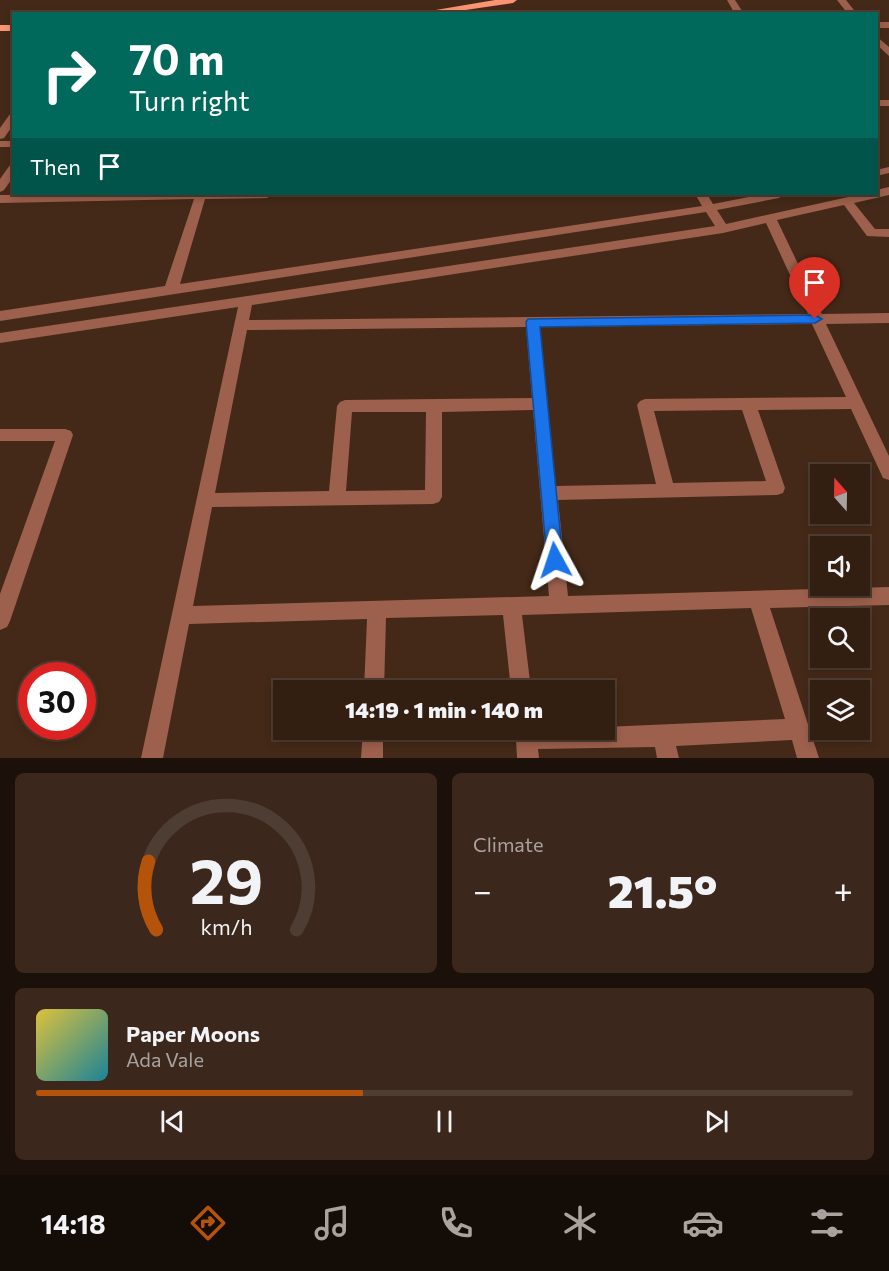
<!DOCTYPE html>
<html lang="en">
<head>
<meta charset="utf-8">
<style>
	:root { --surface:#331f12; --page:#3b271b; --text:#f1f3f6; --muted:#a9a29f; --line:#4e3d32; --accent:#b45309 }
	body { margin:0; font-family:Commissioner,sans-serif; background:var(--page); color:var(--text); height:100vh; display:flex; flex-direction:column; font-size:22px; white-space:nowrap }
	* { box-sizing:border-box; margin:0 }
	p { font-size:20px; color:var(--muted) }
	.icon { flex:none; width:33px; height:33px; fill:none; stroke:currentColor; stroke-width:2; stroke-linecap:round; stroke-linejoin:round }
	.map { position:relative; height:758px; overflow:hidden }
	.panel { display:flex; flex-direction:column; gap:15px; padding:15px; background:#1c110a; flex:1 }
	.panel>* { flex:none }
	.guide { position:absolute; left:12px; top:12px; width:866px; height:183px; border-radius:0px; box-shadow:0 3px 9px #0003,0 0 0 2px var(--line); background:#00695c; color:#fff; overflow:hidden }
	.needle { width:39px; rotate:340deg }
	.tools { position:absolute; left:810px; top:464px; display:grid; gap:12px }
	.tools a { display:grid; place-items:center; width:60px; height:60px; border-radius:0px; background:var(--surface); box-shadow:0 3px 9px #0003,0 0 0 2px var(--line); font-size:30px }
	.speed { position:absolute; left:18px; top:662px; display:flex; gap:12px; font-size:30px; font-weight:700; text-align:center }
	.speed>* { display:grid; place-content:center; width:78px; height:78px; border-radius:50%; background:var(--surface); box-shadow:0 3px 9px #0003,0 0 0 2px var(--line); line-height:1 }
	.speed .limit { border:9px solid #d22; background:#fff; color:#111 }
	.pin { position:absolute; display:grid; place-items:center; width:51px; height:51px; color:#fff; margin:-62px -26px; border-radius:50% 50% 50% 0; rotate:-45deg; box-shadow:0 0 6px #0007 }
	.pin .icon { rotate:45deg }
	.me { position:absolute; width:66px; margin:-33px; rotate:355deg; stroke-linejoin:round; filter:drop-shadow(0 0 4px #0008) }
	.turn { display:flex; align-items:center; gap:21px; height:126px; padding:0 18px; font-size:27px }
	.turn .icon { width:78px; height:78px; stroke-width:2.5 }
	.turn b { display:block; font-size:42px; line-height:51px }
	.then { display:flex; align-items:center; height:57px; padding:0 18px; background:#0003; gap:12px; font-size:22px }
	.big { font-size:45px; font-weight:800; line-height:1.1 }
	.panel .card { flex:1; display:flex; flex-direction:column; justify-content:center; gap:9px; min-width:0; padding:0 21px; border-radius:9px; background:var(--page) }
	.panel .dial { align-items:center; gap:0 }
	.dial svg { height:156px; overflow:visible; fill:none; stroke:var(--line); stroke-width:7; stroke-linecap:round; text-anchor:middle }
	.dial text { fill:var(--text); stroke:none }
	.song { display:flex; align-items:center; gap:18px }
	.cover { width:72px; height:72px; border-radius:9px; background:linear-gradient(135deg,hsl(50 70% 55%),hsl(190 70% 35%)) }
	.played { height:6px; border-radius:3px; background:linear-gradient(90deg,var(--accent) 40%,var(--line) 40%) }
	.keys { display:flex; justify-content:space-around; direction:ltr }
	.heat { display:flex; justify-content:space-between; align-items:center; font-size:33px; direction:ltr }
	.panel .tiles { flex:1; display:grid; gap:15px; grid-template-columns:1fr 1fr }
	.card:last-child { grid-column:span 2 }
	.trip { position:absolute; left:273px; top:680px; width:342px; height:60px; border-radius:0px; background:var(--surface); box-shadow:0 3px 9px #0003,0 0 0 2px var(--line); font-weight:800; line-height:60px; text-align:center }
	.dock { display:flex; height:96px; justify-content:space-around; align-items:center; background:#140c07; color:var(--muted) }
	.dock .icon { width:42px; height:42px }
	.dock .on { color:var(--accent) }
	.dock b { font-size:27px; color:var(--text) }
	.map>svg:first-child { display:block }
</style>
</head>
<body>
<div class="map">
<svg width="889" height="758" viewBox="0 0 889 758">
	<rect width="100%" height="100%" fill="#442918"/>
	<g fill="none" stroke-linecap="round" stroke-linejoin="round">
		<!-- minor -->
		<g fill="#9d604c" fill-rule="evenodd">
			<path d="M727,0H735L744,14H735Z"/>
			<path d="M837,0H846L857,14H848Z"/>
			<rect x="876" y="22" width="13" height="6"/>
			<path d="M876,36L889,47V56L876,44Z"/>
			<rect x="876" y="100" width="13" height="6"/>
			<path d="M14,113V124L4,138L0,139V128L10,114Z"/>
			<rect x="0" y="141" width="14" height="6"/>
			<path d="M14,164V176L4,190L0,192V179L10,165Z"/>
			<path d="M889,167V173L876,176V170Z"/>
			<path d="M889,187V195L854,203L875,229H889V237L867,236L844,205L777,220L822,314L889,313V323L826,324L889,456V480L883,478L851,409L758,410L785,488L783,493L777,495L558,500L568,596L889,587V605L770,608L819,758H797L792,740L676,746L679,758H657L655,747L538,749L539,758H517L516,739L520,732L526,729H604V727L785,719L751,608L522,615L531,690H511L503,615L386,618L384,690H364L367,619L189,624L163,758H141L238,307L0,343V333L715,226L706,212L0,321V311L165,286L194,199L0,203V195L273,194L267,198L205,199L180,284L702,206L695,194H707L713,204L764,194H785L779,198L717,210L726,224L862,194H876V190ZM766,223L808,314L249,320L252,305L723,233ZM812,324L846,397L645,399L640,401L637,405L656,484L556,486L540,327ZM526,327L532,398L345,400L340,402L337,406L329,491L215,493L247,330ZM533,410L549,596L193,606L212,507L433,504L439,502L442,497V412ZM742,410L766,481L673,483L654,411ZM352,412H426L425,490L346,491Z"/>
			<path d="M0,429H65L71,431L73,435L10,621L7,627L0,630V594L55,441H0Z"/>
			<path d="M363,729H383V758H361Z"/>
		</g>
		<!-- major -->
		<g fill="#f99573" fill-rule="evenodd">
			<path d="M495,0H517L513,3L438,14H412Z"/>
			<rect x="0" y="25" width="14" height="6"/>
		</g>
	</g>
	<!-- route -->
	<path fill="#1a73e8" stroke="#114b97" stroke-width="1.5" d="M815,315L822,319L815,323L540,327L563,560L561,565L555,567L549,565L547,560L526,322L528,319Z"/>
</svg>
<div class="tools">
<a><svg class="needle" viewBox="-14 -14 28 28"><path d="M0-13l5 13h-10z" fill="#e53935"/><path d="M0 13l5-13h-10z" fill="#a9a29f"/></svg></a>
<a><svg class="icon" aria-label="sound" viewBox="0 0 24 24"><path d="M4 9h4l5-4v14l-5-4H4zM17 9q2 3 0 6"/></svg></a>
<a><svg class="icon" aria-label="search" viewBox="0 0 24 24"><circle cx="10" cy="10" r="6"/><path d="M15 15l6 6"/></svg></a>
<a><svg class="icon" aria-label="layers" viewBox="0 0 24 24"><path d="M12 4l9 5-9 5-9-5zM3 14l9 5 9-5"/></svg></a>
</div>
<div class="speed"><div class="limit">30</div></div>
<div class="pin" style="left:815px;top:319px;background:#d93025"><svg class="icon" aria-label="arrive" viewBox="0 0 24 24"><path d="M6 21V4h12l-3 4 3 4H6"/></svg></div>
<svg class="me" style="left:555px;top:560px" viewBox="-20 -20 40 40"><path d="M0-17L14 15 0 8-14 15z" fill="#1a73e8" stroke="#fff" stroke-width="4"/></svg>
<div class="trip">14:19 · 1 min · 140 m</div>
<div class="guide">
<div class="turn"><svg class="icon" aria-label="right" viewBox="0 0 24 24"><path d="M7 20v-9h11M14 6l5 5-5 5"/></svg><div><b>70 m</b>Turn right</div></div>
<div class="then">Then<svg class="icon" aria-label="arrive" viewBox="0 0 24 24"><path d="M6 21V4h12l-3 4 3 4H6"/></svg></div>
</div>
</div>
<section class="panel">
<div class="tiles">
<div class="card dial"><svg viewBox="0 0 100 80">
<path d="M14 69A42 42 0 1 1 86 69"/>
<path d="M14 69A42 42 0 0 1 10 34" stroke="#b45309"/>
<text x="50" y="56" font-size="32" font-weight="700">29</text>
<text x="50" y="72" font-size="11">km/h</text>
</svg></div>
<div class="card"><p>Climate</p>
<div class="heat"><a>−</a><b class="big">21.5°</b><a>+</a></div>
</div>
<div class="card">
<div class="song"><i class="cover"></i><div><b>Paper Moons</b><p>Ada Vale</p></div></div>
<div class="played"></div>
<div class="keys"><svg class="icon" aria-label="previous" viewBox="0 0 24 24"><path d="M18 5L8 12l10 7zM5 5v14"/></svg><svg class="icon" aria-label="pause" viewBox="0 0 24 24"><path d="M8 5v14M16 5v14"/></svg><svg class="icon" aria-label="next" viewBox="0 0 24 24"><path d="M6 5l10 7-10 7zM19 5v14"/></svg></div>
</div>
</div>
</section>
<nav class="dock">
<b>14:18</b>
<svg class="icon on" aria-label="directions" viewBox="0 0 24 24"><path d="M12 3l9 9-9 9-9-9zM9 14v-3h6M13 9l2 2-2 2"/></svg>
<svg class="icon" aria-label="music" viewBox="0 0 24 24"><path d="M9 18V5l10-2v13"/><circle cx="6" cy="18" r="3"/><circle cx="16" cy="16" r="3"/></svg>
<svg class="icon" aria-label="phone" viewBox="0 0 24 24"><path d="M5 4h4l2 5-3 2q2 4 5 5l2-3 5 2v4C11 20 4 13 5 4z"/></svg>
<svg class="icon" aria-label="climate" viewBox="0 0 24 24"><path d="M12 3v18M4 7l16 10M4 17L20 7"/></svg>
<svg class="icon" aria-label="car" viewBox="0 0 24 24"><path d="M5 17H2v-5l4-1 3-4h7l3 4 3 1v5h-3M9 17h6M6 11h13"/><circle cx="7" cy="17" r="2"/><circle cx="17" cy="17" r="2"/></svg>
<svg class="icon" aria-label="filters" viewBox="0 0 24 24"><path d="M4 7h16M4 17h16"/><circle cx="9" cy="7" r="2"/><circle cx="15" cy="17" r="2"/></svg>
</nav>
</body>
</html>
